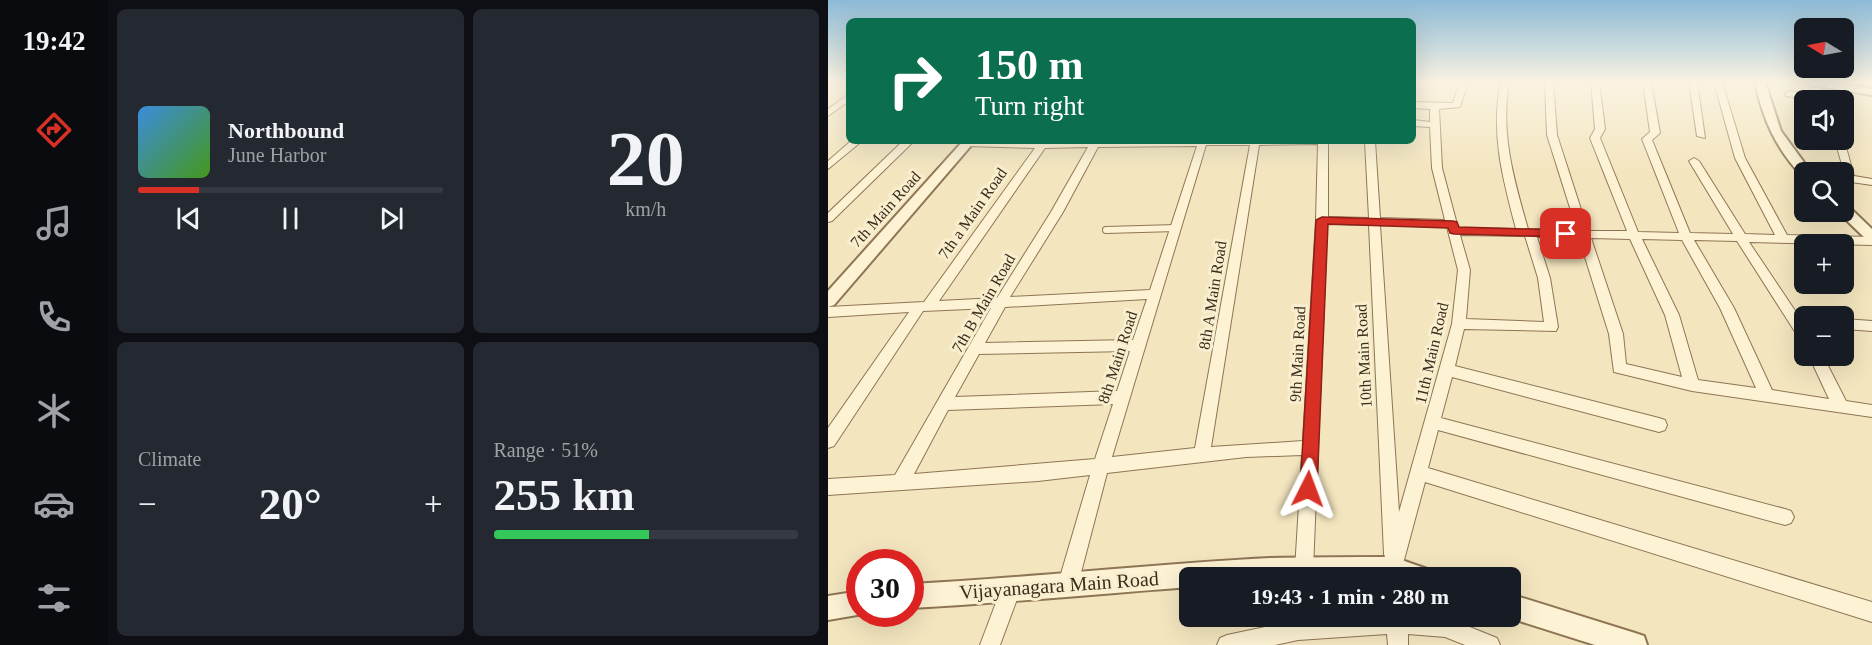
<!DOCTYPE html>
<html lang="en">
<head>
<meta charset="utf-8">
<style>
	:root { --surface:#171b24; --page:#242831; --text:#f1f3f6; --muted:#9ea1a6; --line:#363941; --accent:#d93025 }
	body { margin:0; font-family:Georgia,serif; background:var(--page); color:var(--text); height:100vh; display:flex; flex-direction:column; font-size:22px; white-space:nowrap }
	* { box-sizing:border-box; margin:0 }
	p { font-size:20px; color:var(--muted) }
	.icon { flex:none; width:33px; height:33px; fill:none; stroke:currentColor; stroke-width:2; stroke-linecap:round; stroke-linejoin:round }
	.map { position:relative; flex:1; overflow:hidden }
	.drawer { display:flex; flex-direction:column; gap:9px; padding:9px; background:#0d0f14; width:720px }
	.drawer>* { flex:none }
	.top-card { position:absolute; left:18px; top:18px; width:570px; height:126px; border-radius:9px; box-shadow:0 6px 24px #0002; background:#0b6e4f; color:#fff; overflow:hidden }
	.needle { width:39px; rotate:280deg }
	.buttons { position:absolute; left:966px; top:18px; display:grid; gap:12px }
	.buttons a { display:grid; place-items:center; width:60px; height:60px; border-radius:9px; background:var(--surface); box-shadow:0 6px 24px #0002; font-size:30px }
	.speed { position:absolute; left:18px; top:549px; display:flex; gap:12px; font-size:30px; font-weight:700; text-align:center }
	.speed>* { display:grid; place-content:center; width:78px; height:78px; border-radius:50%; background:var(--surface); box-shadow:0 6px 24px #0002; line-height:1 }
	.speed .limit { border:9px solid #d22; background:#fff; color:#111 }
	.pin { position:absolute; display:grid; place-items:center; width:51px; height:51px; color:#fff; margin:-26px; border-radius:12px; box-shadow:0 3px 9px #0006 }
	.me { position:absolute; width:66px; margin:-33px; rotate:3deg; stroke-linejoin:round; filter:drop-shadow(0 0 4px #0008) }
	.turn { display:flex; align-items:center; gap:21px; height:126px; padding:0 30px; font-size:27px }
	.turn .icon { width:78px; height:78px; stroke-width:2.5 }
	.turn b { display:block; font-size:42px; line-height:51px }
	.big { font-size:45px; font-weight:800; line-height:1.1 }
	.drawer .card { flex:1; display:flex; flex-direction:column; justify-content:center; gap:9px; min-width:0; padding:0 21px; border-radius:9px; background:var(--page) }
	.drawer .dial { align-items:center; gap:0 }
	.dial b { font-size:78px; line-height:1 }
	.song { display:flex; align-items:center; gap:18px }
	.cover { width:72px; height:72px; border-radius:9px; background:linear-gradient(135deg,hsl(210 70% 55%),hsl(100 70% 35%)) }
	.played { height:6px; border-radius:3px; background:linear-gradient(90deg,var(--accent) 20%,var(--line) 20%) }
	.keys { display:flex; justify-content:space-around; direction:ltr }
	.heat { display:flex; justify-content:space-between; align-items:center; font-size:33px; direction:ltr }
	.charge { height:9px; border-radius:4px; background:linear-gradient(90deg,#34c759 51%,var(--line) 0) }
	.drawer .tiles { flex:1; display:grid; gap:9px; grid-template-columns:repeat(2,1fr) }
	.trip { position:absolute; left:351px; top:567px; width:342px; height:60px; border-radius:9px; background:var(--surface); box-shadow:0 6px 24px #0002; font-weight:800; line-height:60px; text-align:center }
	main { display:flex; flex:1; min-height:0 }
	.menu { display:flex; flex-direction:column; width:108px; justify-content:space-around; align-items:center; background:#090b0e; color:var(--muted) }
	.menu .icon { width:42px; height:42px }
	.menu .active { color:var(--accent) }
	.menu b { font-size:27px; color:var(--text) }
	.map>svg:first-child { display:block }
</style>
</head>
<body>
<main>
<nav class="menu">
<b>19:42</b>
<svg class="icon active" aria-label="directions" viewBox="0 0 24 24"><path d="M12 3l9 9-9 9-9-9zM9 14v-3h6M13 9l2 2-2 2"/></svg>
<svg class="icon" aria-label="music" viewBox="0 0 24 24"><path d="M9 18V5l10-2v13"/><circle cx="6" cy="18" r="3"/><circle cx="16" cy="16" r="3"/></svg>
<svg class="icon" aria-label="phone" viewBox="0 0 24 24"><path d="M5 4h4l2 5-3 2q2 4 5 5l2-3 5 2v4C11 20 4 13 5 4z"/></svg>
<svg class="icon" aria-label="climate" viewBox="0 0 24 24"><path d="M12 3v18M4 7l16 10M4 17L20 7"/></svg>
<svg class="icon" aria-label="car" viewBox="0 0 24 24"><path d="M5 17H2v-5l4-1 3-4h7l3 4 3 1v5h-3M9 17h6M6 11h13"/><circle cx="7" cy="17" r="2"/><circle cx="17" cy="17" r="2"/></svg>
<svg class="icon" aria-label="filters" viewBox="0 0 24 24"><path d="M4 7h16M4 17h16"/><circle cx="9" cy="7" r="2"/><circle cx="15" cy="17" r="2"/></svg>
</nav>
<section class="drawer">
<div class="tiles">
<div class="card">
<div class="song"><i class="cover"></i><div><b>Northbound</b><p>June Harbor</p></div></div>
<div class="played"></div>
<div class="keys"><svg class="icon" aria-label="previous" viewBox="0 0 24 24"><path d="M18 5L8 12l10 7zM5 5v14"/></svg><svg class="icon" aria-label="pause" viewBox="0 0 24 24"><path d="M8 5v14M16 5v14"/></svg><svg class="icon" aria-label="next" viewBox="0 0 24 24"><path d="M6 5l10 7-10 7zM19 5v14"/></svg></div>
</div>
<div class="card dial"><b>20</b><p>km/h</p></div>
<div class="card"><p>Climate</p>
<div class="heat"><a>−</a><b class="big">20°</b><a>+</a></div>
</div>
<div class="card"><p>Range · 51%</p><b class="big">255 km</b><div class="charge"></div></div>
</div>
</section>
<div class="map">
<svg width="1044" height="645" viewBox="0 0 1044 645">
	<rect width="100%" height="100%" fill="#f3e5be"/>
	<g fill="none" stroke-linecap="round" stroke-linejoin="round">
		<!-- service casing -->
		<g stroke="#8e7555" stroke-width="8">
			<path id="service" d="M278,230L348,228"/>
		</g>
		<!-- minor casing -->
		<g stroke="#8e7555" stroke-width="2">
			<g id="minor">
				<path d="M0,82H6L0,87Z"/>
				<path d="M585,82H593L588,92L585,93Z"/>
				<path d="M632,82H640L632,107L611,109L614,168L630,228L688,229C675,180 662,132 673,82H681C672,133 686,180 700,229L749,230L719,135L717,82H725L729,135L760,231H799L762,138L767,129L763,82H771L777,129L772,138L810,232L851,233L814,139L822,132L815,82H823L832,133L824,140L862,233L905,234L861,161L866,158L871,161L917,234L947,235L907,158L886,82H894L917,158L959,235L1044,237V245L921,242L976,324V339L971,338L909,241L866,240L906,308L944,390L1001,399L981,356H995L1018,401L1044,405V417L864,391L786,372L781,334L751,238L709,237L722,278L730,327L728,331L636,329L627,366L831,418L837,420L839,425L837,430L831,432L624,377L613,418L957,509L963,511L966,517L963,523L957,525L610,430L600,468L1044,602V622L597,482L572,575L565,577L558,575C555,567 559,561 556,554L541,225L499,224L485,570L483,577L471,578L467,570L474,455L418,457L279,473L250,584L247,591L240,594L233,591L230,584L262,475L210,481L0,495V479L67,475L163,308L95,311L6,446L0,448V428L81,312L0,317V307L96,302L207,148L139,146L136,145V141H500V217L541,218L537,141H547L552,218L617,220L604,168L602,127L585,126V120L602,122V109L585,108V102L625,103ZM490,144L488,220L475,441L383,447L431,145ZM378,145H422L367,448L284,457ZM369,146L322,290L182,297L235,212L270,147ZM260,147L223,212L169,298L111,301L217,148ZM552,225L619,227L630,270L624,324L571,512ZM632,235L697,236L710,278L716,322L638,319L642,270ZM763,238L802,239L837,315L854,377L798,364L795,334ZM814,239L854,240L892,308L928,388L870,380L851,315ZM319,299L305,340L157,343L177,307ZM302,351L289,391L127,397L151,354ZM285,404L267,459L86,474L120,410Z"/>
				<path d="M861,82H869L877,138L869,136Z"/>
				<path d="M961,91L1000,97L1004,100H986L958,96L957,94Z"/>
				<path d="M21,94V101L0,116V109Z"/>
				<path d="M1007,140H1016L1026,176L1044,179V185L1016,181V172Z"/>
				<path d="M23,141H34L0,169V161Z"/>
				<path d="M75,141H86L4,221L0,222V213Z"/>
				<path d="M1016,319L1044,321V331L1016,329Z"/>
				<path d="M182,581L189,584L192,591L172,645H152L175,584Z"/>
				<path d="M519,616L617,617L669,638L672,645H637L617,637L580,634V645H560L559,634L470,640L447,645H389L392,638L399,635L470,620Z"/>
			</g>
		</g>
		<!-- tertiary casing -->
		<g stroke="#8e7555" stroke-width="4">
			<g id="tertiary">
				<path d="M927,82H937L953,131L983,172L973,175C947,147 935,119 927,82Z"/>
				<path d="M978,82H1001L1044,89V95L983,85Z"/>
				<path d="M135,141H147L6,305L0,307V291Z"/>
				<path d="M1016,206L1021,207L1044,229V241L1039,240L1011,213L1016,212Z"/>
				<path d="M565,557L602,570L605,578H362V587C268,594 176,603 82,608V584C202,578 322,564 442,558C483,557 524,557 565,557Z"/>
				<path d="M32,591V614H35L0,620V596Z"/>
				<path d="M682,594L807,633L816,636L819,645H767L682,618L678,616H682Z"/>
			</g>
		</g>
		<!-- service -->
		<use href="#service" stroke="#fdf2d3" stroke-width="6"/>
		<!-- minor -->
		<use href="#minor" fill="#fdf2d3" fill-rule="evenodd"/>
		<!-- tertiary -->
		<use href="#tertiary" fill="#fdf2d3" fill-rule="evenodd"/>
	</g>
	<!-- sky -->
	<linearGradient id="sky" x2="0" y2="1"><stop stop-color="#8cbad6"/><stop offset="0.48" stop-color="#faf3e2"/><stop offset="1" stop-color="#faf3e2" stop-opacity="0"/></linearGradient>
	<rect width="1044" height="172" fill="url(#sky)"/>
	<!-- route -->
	<path fill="#d93025" stroke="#8d1f18" stroke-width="1.5" d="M494,217L625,221L629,222L631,227L738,230L744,234L738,237L626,234L622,233L620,228L500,224L489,489L486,494L480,497L474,494L472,489L488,220Z"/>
	<g text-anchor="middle" stroke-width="6" stroke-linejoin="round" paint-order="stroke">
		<!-- street labels -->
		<g font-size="16" fill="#3b2c1b" stroke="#f9efcf">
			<text transform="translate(57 209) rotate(-48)" y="6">7th Main Road</text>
			<text transform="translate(144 213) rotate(-55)" y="6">7th a Main Road</text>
			<text transform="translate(384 295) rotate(-81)" y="6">8th A Main Road</text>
			<text transform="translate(155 303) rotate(-60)" y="6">7th B Main Road</text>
			<text transform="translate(603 353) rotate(-77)" y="6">11th Main Road</text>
			<text transform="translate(469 354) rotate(-87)" y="6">9th Main Road</text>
			<text transform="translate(535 356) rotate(-93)" y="6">10th Main Road</text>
			<text transform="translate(289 357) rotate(-72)" y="6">8th Main Road</text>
		</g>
		<!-- near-street labels -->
		<g font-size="20" fill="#3b2c1b" stroke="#f9efcf">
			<text transform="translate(231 585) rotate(-4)" y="7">Vijayanagara Main Road</text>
		</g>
	</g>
</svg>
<div class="buttons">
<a><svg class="needle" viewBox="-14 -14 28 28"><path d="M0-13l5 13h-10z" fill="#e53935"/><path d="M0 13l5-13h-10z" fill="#9ea1a6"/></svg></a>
<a><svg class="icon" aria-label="sound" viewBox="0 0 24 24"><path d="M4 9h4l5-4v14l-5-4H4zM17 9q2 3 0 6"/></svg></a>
<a><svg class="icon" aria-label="search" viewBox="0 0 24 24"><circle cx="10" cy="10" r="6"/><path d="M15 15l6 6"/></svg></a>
<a>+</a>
<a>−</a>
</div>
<div class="speed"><div class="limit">30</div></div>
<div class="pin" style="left:738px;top:234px;background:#d93025"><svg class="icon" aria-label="arrive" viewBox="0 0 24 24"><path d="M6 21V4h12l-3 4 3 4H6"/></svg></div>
<svg class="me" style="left:480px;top:489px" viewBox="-20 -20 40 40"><path d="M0-17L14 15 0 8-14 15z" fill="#d93025" stroke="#fff" stroke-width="4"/></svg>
<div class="trip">19:43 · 1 min · 280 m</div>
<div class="top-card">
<div class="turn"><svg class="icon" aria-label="right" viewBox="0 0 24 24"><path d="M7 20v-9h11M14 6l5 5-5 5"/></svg><div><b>150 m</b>Turn right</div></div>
</div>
</div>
</main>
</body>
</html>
